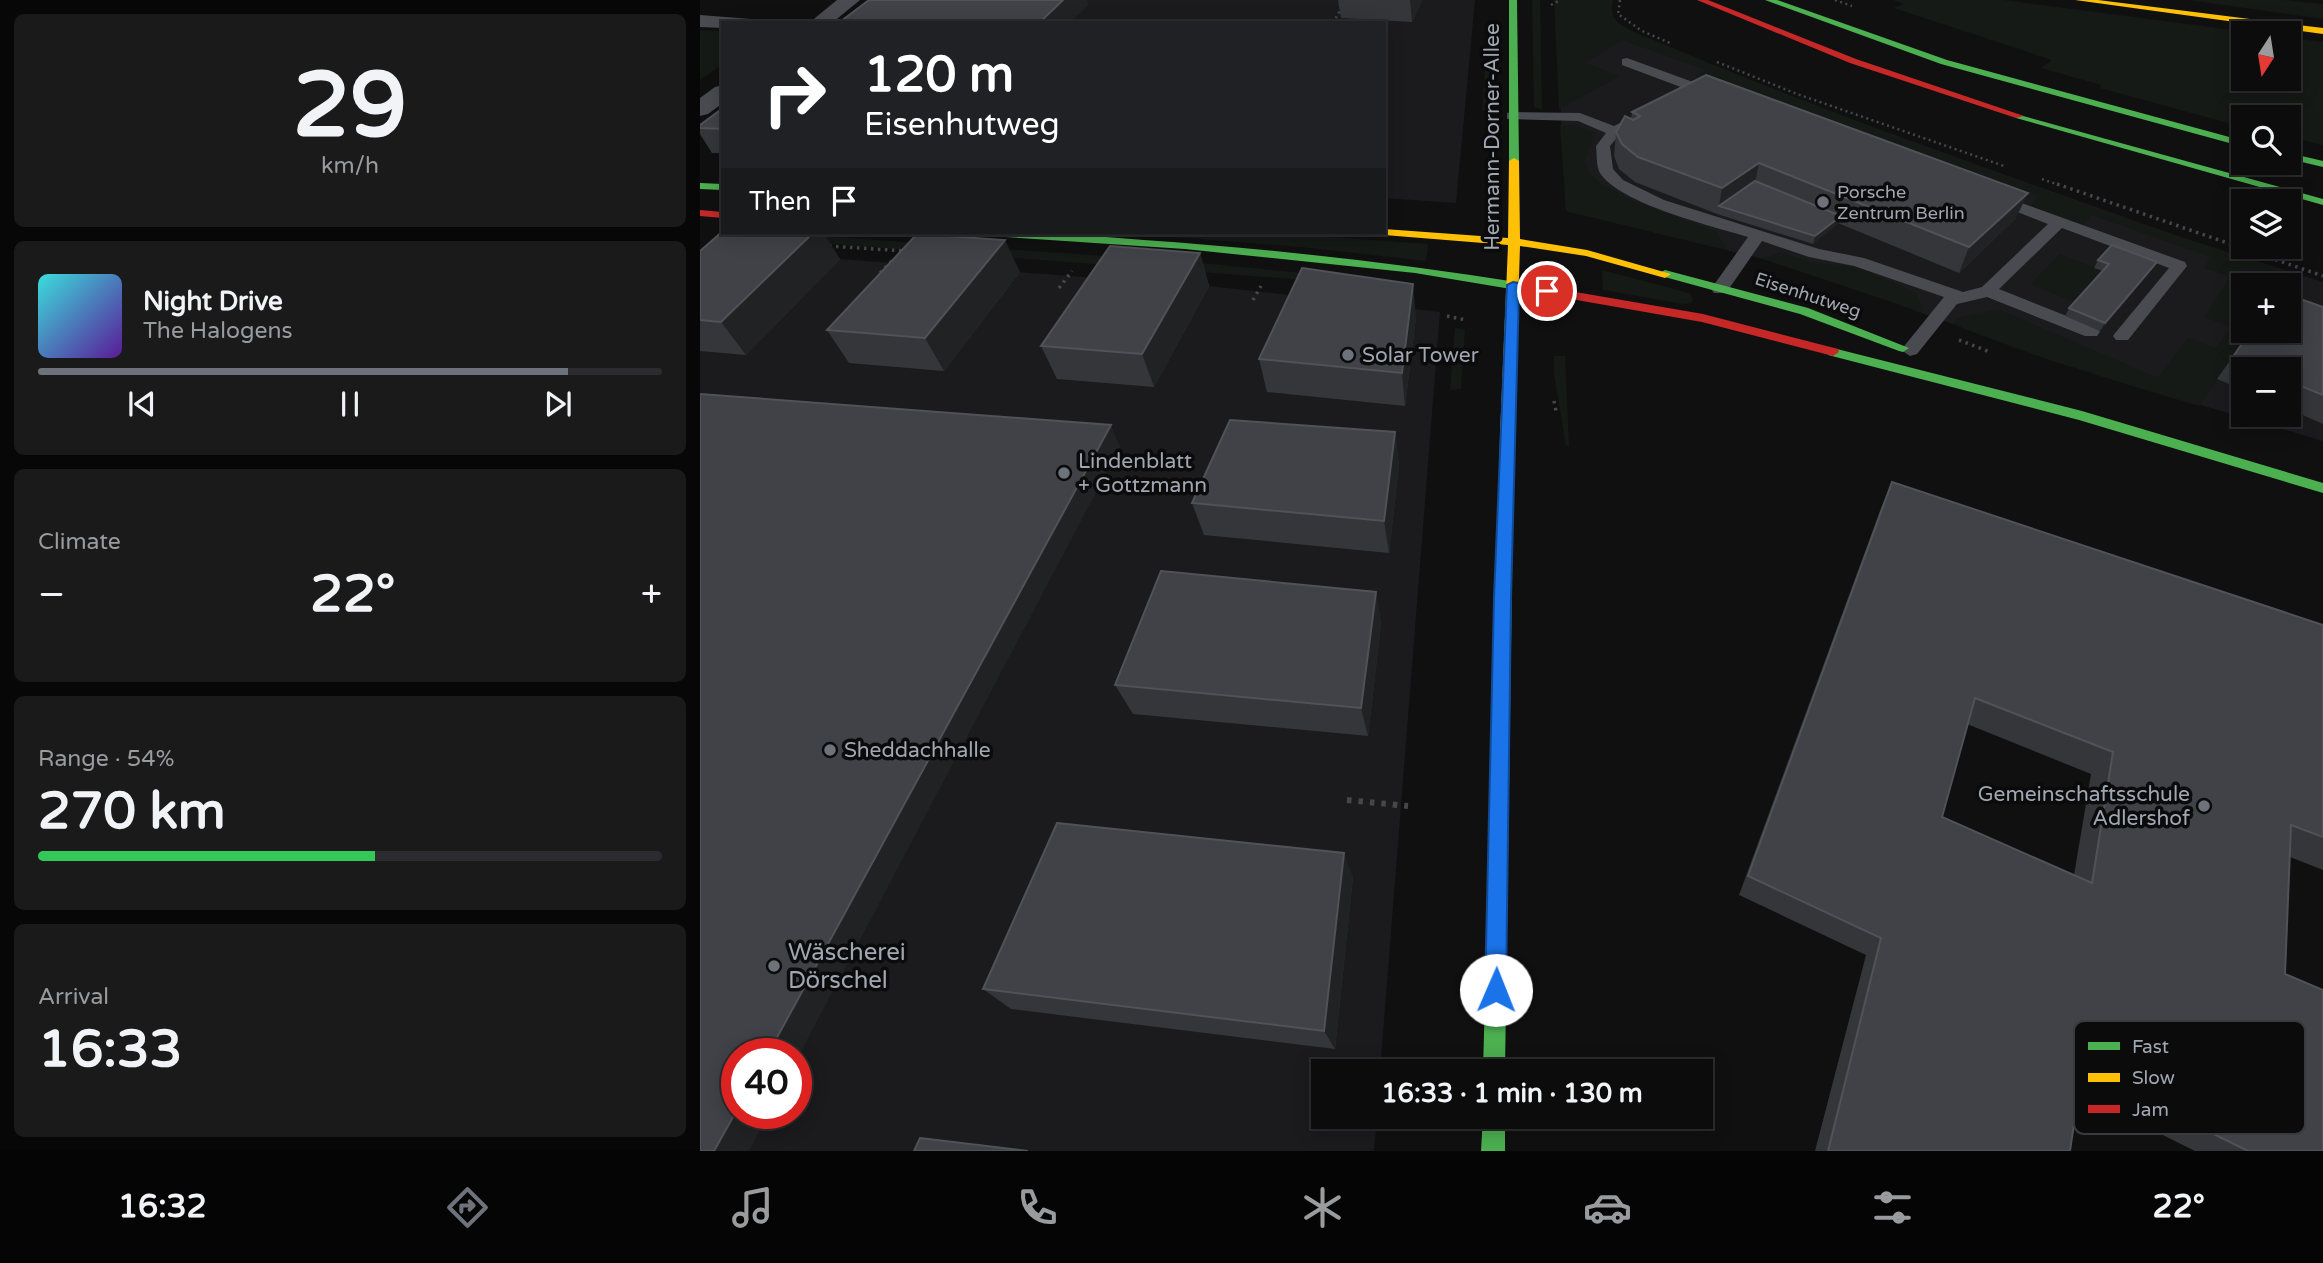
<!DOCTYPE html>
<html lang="en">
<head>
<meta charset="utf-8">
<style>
	:root { --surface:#0c0c0d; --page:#1a1a1b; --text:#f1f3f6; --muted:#9a9b9d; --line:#2c2c2e; --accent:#6e727a }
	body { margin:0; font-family:"Varela Round",sans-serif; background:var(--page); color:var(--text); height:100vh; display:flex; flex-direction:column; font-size:26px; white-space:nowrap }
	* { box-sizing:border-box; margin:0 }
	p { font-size:23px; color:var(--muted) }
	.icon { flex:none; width:38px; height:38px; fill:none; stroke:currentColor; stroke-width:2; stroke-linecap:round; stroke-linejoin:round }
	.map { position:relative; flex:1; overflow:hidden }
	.panel { display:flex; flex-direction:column; gap:14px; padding:14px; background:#070707; width:700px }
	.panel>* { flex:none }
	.hud { position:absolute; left:21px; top:21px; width:665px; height:214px; border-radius:0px; box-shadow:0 4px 18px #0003,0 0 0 2px var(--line); background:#202124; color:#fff; overflow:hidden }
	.needle { width:46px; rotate:192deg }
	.tools { position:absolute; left:1531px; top:21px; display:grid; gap:14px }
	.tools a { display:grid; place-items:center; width:70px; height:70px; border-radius:0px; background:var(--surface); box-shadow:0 4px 18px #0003,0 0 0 2px var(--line); font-size:35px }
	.speed { position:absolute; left:21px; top:1038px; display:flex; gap:14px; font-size:35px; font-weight:700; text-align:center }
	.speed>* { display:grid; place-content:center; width:91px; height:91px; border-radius:50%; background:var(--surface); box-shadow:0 4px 18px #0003,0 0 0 2px var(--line); line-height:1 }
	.speed .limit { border:10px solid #d22; background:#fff; color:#111 }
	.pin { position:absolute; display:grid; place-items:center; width:60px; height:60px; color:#fff; margin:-30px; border:4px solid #fff; border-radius:50%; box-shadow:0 2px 7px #0007 }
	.me { position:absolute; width:77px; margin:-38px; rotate:1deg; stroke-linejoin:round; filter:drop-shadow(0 0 5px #0008) }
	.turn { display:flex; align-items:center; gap:24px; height:147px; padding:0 28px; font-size:32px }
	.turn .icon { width:91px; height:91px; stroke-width:2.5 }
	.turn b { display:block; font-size:49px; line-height:60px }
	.then { display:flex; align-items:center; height:66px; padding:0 28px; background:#0003; gap:14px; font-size:26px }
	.big { font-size:52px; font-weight:700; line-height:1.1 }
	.panel .widget { flex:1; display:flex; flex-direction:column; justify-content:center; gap:10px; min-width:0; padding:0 24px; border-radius:10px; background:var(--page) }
	.panel .dial { align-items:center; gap:0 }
	.dial b { font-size:91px; line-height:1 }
	.song { display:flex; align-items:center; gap:21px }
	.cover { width:84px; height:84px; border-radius:10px; background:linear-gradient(135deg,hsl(180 70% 55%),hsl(270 70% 35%)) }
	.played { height:7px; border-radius:4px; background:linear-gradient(90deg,var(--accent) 85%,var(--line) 85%) }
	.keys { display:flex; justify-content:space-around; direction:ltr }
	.heat { display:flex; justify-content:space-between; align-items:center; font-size:38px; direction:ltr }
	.charge { height:10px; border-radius:5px; background:linear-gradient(90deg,#34c759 54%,var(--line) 0) }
	.trip { position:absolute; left:611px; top:1059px; width:402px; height:70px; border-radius:0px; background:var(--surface); box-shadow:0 4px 18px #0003,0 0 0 2px var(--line); font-weight:700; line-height:70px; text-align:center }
	.menu { display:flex; height:112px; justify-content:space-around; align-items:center; background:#050505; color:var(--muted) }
	.menu .icon { width:49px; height:49px }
	.menu .current { color:var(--accent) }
	.menu b { font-size:32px; color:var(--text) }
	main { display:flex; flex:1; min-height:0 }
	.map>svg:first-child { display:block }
</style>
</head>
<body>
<main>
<section class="panel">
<div class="widget dial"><b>29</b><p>km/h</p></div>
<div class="widget">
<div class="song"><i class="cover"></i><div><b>Night Drive</b><p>The Halogens</p></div></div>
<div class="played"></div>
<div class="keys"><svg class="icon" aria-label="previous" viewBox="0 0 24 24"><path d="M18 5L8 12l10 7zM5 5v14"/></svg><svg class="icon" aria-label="pause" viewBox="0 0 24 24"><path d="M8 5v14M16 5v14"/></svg><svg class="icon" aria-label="next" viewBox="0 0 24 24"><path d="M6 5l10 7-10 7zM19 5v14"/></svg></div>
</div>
<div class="widget"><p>Climate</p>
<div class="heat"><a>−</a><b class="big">22°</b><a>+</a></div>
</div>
<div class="widget"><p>Range · 54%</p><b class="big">270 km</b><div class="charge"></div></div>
<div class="widget"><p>Arrival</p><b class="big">16:33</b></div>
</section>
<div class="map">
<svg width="1623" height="1151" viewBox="0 0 1623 1151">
	<rect width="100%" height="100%" fill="#101011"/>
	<!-- built -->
	<g fill="#1b1b1d" fill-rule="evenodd">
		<path d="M191,0H775L756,203L684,198V23H161Z"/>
		<path d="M855,4L921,25L934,33L1095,99L1308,176L1486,239L1623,282V441L1353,361L1135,281L1063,259L866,211ZM1544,285H1589V331H1544ZM1544,369H1589V415H1544Z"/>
		<path d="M0,249L509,286L740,312L680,1071H623V1116L677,1117L674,1151H0ZM37,1054H96V1113H37Z"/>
	</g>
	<!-- green -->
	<g fill="#151a16">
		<path d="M832,0H840L842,110L834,107Z"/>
		<path d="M854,0H913C909,20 918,23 934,32C1150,122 1370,203 1593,273L1584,285H1544V331H1552L1499,406C1416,381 1333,357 1253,324L1258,318L1298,309L1458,378L1488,338L1516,348L1531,327L1504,317L1530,277L1504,268L1510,257L1392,215L1383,225L1330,206L1339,196L1268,170L1257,178L1117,126L1128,119L1069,97L1060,101L996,77L1006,70L922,40L885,63L920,76L859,109Z"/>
		<path d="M1193,0H1304L1556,33H1544V79H1589V38L1623,42V145L1589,137V117H1544L1543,127L1400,88L1401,85L1341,68L1352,60L1194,8L1203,4Z"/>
		<path d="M1488,0H1584L1623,4V19Z"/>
		<path d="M0,30L23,31V64L0,80Z"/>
		<path d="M786,56L794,57L791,110L782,111Z"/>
		<path d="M860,125H875L895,133L885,161L889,172L901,184L941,204L1017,232L1027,250L866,211Z"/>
		<path d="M424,233H574L728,244L726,261L601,247Z"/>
		<path d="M120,236L491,262L632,276L619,281L92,241Z"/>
		<path d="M1080,252L1114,263L1158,267L1216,293L1224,310L1221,312L1063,259Z"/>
		<path d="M1360,254L1405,272L1377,303L1331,284Z"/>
		<path d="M902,270L989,293L993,299L991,303L983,304L903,290Z"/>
		<path d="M755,328L765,330L761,389L750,390Z"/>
		<path d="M854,356H865L869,446H866L854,374Z"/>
	</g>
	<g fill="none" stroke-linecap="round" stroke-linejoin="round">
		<!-- path-far2 -->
		<g stroke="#46474b" stroke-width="2.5" stroke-dasharray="2 3.5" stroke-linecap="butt">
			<path d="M920,0L918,14L942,31L970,43"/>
			<path d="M851,5L860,0"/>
			<path d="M633,23L646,0"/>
			<path d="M1017,62L1097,94L1304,166"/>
			<path d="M1342,179L1362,186"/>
		</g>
		<!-- path-far1 -->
		<g stroke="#46474b" stroke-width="3.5" stroke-dasharray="2.5 4.5" stroke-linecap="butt">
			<path d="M1357,184L1623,276"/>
			<path d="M129,246L205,251"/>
			<path d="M180,273L192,261"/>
			<path d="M359,288L372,271"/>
			<path d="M553,300L561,286"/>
			<path d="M747,316L766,320"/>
			<path d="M1259,340L1290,352"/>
			<path d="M854,401L856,411"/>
		</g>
		<!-- path -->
		<path stroke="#46474b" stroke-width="6" stroke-dasharray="4.5 7" stroke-linecap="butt" d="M647,800L708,806"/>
		<!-- lane -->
		<g fill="#4a4b50" fill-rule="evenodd">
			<path d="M927,58L1004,86L1006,89L1004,92H994L922,65V59Z"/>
			<path d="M812,112L880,113L914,126L938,114H948V120L920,134L910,146L913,169L923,180L964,200L1119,249L1164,258L1263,292L1282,287L1348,224L1286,200L1283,197L1286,194L1291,192L1485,262L1487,266L1428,340H1416L1413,336L1416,332L1469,268L1362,228L1299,289L1397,328L1400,332L1397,336H1385L1287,297L1257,304L1217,354L1210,356L1201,350L1244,297L1154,266L1109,257L1062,241L1026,293H1014L1011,289L1048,237C1012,226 920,204 900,173C896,166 897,154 896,146L906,133L878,121L807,119V113Z"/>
		</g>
		<!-- street -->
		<g fill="#4a4b50" fill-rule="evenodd">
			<path d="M137,0H160L132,23H109Z"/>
			<path d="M0,15L51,19L54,23H23V28L0,27Z"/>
			<path d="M23,85V103L8,114L0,116V98L15,87Z"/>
		</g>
		<!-- fast -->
		<g fill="#4caf50" fill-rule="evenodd">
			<path d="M809,0H817L819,161L814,164L809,161Z"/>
			<path d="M1065,0H1077L1247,60L1544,141V147L1241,64Z"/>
			<path d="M1316,114L1623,199V205L1316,118Z"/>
			<path d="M1589,153L1623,161V167L1589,159Z"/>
			<path d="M0,183L23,184V190L0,189Z"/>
			<path d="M284,233C337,230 391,236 444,240C575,249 705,264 835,285L841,289L835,293L715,273L485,249L290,236Z"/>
			<path d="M965,270L1108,308L1209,348L1203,352L1199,351L1100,314L961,276V272Z"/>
			<path d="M1133,348L1382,411L1623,483V493L1379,420L1128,355V349Z"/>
			<path d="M807,431L814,436L805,1071H783L800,436Z"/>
			<path d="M783,1116H805V1151H781Z"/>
		</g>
		<!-- slow -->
		<g fill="#ffc107" fill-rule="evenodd">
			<path d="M1375,0H1398L1623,28V34Z"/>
			<path d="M814,158L819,161L820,239L887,250L971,274L965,278L886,256L820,246L814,436L807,441L800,436L808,245L684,235L679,233H684V229L808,238L809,161Z"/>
		</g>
		<!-- jam -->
		<g fill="#c62828" fill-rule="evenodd">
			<path d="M997,0H1008L1156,59L1324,116L1316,118L1150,63Z"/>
			<path d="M0,210L23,212V218L0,216Z"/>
			<path d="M835,285L1003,314L1138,349L1139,352L1133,356L1002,322L831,292L829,289Z"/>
		</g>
		<!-- path-bridge -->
		<path stroke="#46474b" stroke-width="2.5" stroke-dasharray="2 3.5" stroke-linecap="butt" d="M1135,0L1152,6"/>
	</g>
	<!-- wall -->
	<g fill="#35363a" fill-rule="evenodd">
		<path d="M638,0H722L712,22L641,18Z"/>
		<path d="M23,108V153H12L0,134V125Z"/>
		<path d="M932,112L1316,218L1259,273L1138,223L1113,244L1017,214L935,182L919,169L914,156L916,132L931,119Z"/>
		<path d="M0,251L140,259L46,355L0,351Z"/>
		<path d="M500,253L509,286L454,387L357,379L341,346Z"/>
		<path d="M1398,260L1457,262L1452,269L1400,331L1365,316L1369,308L1403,271L1394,268Z"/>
		<path d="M320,272L244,371L149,363L127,330Z"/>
		<path d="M1623,307V424L1589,409V369H1544V390L1517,379L1551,331Z"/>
		<path d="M716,317L705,406L567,392L559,359Z"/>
		<path d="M695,432L699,465L689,553L504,535L492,503Z"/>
		<path d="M1192,482L1623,625V870L1590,857L1585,974L1623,1151H1495L1378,1093L1370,1151H1115L1166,955L1039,895L1181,508ZM1267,724L1391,774L1374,875L1242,817Z"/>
		<path d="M676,592L681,624L668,736L433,714L415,685Z"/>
		<path d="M653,877L635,1049L311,1009L283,989Z"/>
	</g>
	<!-- shaded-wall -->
	<g fill="#212224">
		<path d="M363,0H387L388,5L370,23H339Z"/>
		<path d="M710,0H722L712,22Z"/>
		<path d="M1059,163L1054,188L1019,206L1022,188Z"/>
		<path d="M1328,193L1316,218L1259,273L1269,247Z"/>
		<path d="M1141,216L1139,223L1113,244L1115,236Z"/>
		<path d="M113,233H124L140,259L46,355L21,322Z"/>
		<path d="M305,240L320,272L244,371L225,338Z"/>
		<path d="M500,253L509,286L454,387L442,354Z"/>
		<path d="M1457,262L1452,269L1400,331L1405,323Z"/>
		<path d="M713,284L716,317L705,406L702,373Z"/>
		<path d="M411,425L420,447L96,1061V1054H68Z"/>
		<path d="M695,432L699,465L689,553L684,521Z"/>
		<path d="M676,592L681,624L668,736L661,708Z"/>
		<path d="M644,853L653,877L635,1049L624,1031Z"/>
		<path d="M37,1110V1113H69L49,1151H14Z"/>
	</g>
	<!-- building -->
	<g fill="#414247" stroke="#505258" stroke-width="2" fill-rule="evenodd">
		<path d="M169,0H363L339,23H162L140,22Z"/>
		<path d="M1006,75L1328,193L1269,247L1059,163L1022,188L938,157L922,144L916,132L925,116L933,120L940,116L932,112Z"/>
		<path d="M23,108V129L0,128V125Z"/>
		<path d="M1055,181L1141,216L1115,236L1019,206Z"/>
		<path d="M23,231V233H113L21,322L0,320V251Z"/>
		<path d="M217,234L305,240L225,338L127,330Z"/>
		<path d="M1412,245L1457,262L1405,323L1369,308L1409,264L1398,260Z"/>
		<path d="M410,246L500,253L442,354L341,346Z"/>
		<path d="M602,268L713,284L702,373L559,359Z"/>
		<path d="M1589,295L1623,307V395L1589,381V369H1559L1532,358L1551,331H1589Z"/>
		<path d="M0,394L411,425L68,1054H37V1110L14,1151H0Z"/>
		<path d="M530,420L695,432L684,521L492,503Z"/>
		<path d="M1192,482L1623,625V837L1591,825L1585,974L1623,990V1151H1548L1382,1069L1370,1151H1128L1181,938L1048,876ZM1275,698L1413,752L1392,883L1242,817Z"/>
		<path d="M461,571L676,592L661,708L415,685Z"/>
		<path d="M357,823L644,853L624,1031L283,989Z"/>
		<path d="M220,1138L328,1151H214Z"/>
	</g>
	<!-- route -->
	<path fill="#1a73e8" stroke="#114b97" stroke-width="2" d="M813,282L847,288L853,291L847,295L819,290L811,598L806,990L803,998L796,1001L788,998L785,990L794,598L807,285Z"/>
	<!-- markers -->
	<g fill="#6e727a" stroke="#0b0b0c" stroke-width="2.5">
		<circle cx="1123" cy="202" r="7"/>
		<circle cx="648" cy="355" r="7"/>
		<circle cx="364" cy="473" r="7"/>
		<circle cx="130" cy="750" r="7"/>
		<circle cx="1504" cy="806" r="7"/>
		<circle cx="74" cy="966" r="7"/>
	</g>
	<g text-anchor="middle" stroke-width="7" stroke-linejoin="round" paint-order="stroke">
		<!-- far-poi labels -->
		<g font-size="18" fill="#a0a6b2" stroke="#0b0b0c" text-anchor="start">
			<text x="1137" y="198">Porsche<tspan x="1137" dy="21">Zentrum Berlin</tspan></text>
		</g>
		<!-- far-street labels -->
		<g font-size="18" fill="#a0a6b2" stroke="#0b0b0c">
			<text transform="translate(1108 295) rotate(18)" y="6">Eisenhutweg</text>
		</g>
		<!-- street labels -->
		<g font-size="21" fill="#a0a6b2" stroke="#0b0b0c">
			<text transform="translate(792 137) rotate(-90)" y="7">Hermann-Dorner-Allee</text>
		</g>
		<!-- poi labels -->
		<g font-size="21" fill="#a0a6b2" stroke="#0b0b0c" text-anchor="start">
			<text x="662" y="362">Solar Tower</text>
			<text x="378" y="468">Lindenblatt<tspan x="378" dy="24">+ Gottzmann</tspan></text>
			<text x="144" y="757">Sheddachhalle</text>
			<text x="1490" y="801" text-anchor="end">Gemeinschaftsschule<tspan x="1490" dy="24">Adlershof</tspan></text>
		</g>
		<!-- near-poi labels -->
		<g font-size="24" fill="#a0a6b2" stroke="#0b0b0c" text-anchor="start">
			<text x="88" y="960">Wäscherei<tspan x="88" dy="28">Dörschel</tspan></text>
		</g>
	</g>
	<!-- legend -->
	<rect x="1374" y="1021" width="231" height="113" rx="10" fill="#0b0b0c" stroke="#383a3e" stroke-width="2"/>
	<rect x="1388" y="1042" width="32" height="8" fill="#4caf50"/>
	<rect x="1388" y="1073" width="32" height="9" fill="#ffc107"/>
	<rect x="1388" y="1105" width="32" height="8" fill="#c62828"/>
	<g font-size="19" fill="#a0a6b2">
		<text x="1432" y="1053">Fast</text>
		<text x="1432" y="1084">Slow</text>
		<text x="1432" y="1116">Jam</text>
	</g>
</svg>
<div class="tools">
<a><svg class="needle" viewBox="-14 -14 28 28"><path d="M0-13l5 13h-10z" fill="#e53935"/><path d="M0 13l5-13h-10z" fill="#9a9b9d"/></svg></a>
<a><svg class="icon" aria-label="search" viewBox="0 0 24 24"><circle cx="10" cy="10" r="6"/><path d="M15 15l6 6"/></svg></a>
<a><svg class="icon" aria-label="layers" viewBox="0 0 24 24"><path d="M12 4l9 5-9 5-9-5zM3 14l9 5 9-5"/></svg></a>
<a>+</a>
<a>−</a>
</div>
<div class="speed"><div class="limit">40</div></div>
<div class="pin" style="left:847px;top:291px;background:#d93025"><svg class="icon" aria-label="arrive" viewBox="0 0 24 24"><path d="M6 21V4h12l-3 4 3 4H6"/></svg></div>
<svg class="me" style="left:796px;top:990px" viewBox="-20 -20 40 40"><circle r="19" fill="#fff"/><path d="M0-13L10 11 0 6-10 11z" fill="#1a73e8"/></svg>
<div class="trip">16:33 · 1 min · 130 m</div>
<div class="hud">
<div class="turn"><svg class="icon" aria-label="right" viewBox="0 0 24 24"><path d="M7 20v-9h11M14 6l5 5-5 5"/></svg><div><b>120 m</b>Eisenhutweg</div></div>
<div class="then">Then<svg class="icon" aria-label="arrive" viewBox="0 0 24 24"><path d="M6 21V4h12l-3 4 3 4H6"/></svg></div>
</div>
</div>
</main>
<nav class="menu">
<b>16:32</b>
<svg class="icon current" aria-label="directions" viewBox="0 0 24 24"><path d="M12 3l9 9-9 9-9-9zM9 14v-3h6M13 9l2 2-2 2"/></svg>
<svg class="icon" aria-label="music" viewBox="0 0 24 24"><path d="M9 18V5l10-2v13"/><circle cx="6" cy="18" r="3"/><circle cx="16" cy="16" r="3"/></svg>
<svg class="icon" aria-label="phone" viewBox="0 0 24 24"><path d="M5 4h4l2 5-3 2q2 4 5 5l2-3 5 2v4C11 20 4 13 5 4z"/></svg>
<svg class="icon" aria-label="climate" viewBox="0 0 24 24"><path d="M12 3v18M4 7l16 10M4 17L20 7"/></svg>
<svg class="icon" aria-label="car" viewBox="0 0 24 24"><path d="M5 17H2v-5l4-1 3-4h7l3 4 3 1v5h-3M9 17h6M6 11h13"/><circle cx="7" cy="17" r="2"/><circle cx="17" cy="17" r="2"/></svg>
<svg class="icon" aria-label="filters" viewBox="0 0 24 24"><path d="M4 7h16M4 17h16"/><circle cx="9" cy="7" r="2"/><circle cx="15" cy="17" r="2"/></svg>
<b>22°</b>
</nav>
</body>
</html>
